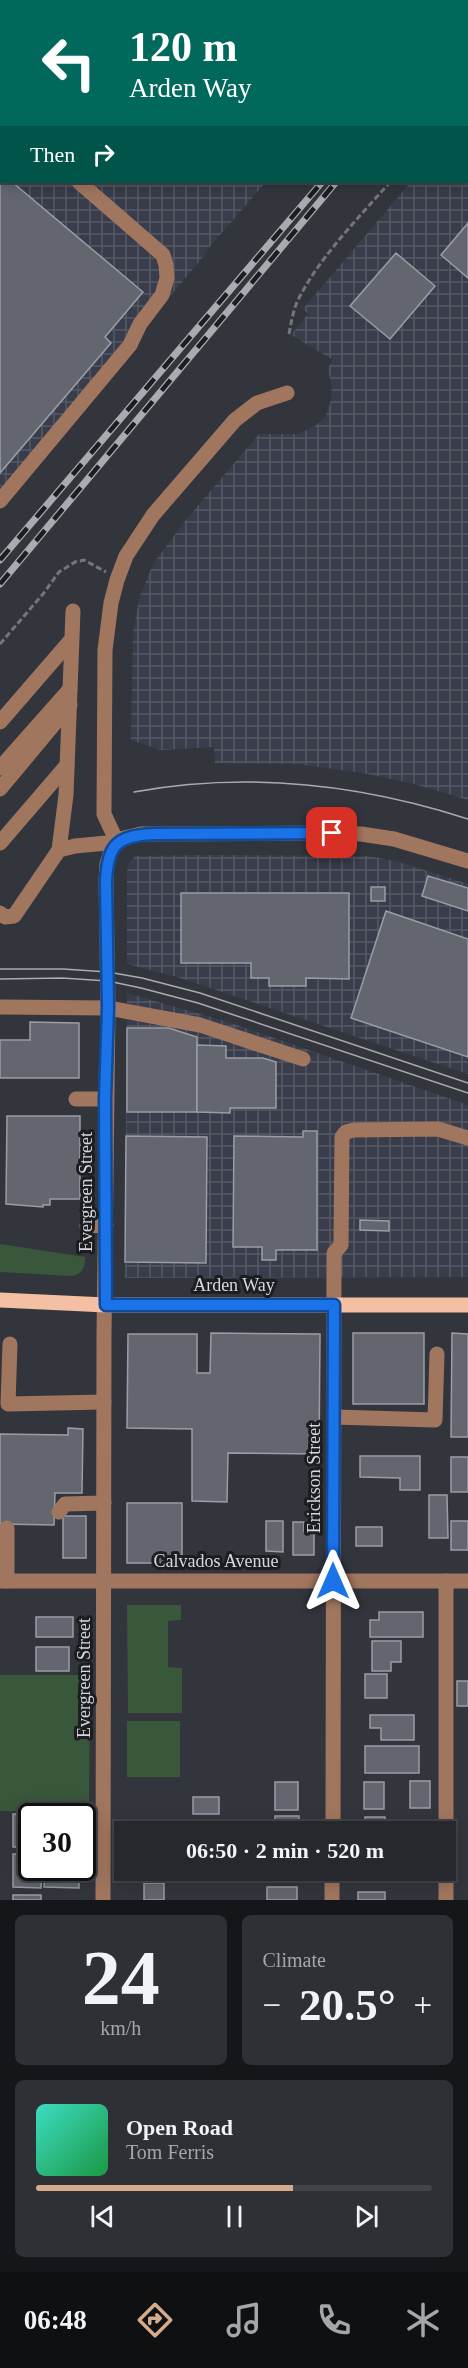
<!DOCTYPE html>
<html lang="en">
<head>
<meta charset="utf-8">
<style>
	:root { --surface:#26282e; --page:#2e3036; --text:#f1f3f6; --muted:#a4a6aa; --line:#42444a; --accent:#d6ab8b }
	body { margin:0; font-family:Georgia,serif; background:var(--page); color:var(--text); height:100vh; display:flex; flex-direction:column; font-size:22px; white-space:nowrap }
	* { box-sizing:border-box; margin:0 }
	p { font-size:20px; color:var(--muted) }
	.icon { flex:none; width:33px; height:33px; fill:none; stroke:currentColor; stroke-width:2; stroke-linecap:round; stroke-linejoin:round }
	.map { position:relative; height:1900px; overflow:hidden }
	.panel { display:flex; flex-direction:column; gap:15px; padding:15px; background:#151619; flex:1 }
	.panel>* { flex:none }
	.top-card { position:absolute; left:0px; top:0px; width:468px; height:183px; box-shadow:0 3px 15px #0003,0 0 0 2px var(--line); background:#00695c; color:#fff; overflow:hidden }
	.speed { position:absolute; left:18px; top:1803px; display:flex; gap:12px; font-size:30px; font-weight:700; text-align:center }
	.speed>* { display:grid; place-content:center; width:78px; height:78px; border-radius:50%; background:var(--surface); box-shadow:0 3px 15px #0003,0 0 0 2px var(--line); line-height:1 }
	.speed .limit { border:3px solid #111; border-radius:9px; background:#fff; color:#111 }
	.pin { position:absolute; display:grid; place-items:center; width:51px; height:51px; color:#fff; margin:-26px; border-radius:12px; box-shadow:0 3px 9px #0006 }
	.me { position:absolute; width:66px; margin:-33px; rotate:0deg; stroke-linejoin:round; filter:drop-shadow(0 0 4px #0008) }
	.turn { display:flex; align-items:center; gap:21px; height:126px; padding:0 30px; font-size:27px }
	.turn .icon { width:78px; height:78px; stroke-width:2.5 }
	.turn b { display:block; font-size:42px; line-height:51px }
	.then { display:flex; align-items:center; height:57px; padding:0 30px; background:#0003; gap:12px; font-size:22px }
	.big { font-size:45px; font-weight:700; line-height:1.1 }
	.panel .tile { flex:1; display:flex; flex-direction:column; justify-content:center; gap:9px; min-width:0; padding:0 21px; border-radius:9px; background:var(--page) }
	.panel .dial { align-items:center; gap:0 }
	.dial b { font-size:78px; line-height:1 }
	.song { display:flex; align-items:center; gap:18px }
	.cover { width:72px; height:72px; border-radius:9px; background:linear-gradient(135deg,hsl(170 70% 55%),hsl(140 70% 35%)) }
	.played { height:6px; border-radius:3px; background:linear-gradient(90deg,var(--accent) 65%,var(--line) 65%) }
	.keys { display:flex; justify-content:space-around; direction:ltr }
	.heat { display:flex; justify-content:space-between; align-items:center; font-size:33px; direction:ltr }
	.panel .tiles { flex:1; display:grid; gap:15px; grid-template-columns:1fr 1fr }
	.tile:last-child { grid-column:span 2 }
	.trip { position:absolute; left:114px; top:1821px; width:342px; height:60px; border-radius:0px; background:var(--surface); box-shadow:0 3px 15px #0003,0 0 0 2px var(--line); font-weight:700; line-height:60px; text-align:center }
	.menu { display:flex; height:96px; justify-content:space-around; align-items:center; background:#0f1012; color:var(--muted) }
	.menu .icon { width:42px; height:42px }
	.menu .on { color:var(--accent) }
	.menu b { font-size:27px; color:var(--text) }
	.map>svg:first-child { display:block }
</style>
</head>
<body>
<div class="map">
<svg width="468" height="1900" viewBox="0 0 468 1900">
	<defs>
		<pattern id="industrial-grid" width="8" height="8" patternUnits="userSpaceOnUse" patternTransform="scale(1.5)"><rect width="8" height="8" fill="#393d4b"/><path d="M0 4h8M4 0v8" fill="none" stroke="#555864"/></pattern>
	</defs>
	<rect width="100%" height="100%" fill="#33353d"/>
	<!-- industrial -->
	<g fill="url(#industrial-grid)">
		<path d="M1,98L2,182H266L206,251L207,252L153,317L86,407L0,508Z"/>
		<path d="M468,115V800L414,784L363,773L297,764L215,763L214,747L160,750L131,740L133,632L140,596L153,564L185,521L259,434H299L315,426L326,416L332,397L331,380L327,370L333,360L291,335L308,314L303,309L411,182H466Z"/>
		<path d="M202,855L367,856L396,861L468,884V1074L177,977L127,964V871L129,862L136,856Z"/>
		<path d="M127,993L228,1022L468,1105V1277L125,1278Z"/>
	</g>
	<!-- built -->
	<path fill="#393d4b" d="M0,0H468V43L466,2H2L1,24Z"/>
	<!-- green -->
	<g fill="#39573a">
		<path d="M0,1244L85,1257C85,1267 83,1273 73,1276L0,1272Z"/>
		<path d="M127,1605H181V1620L168,1621V1667L182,1668V1713H128Z"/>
		<path d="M0,1675H90L89,1812L0,1811Z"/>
		<rect x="127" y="1721" width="53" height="56"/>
	</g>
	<!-- building -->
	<g fill="#64666f" stroke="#9a9da7" stroke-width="1.5">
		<path d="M0,171L2,182H12L143,292L105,337L111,343L0,473Z"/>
		<path d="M468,223V278L441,255Z"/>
		<path d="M396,253L435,286L390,339L350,306Z"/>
		<path d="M428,876L468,888V911L422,896Z"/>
		<rect x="371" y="887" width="14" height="14"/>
		<path d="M181,893H349V979L306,978V986H269V978H251V963H181Z"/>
		<path d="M386,911L468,939V1057L351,1018Z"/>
		<path d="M30,1022L79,1023V1078H0V1040H30Z"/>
		<path d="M127,1028H169L197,1037V1112H127Z"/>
		<path d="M197,1045L226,1046V1058H263L276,1062V1108H230V1113L197,1112Z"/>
		<path d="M7,1116H80V1199H50V1205H43V1207L6,1204Z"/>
		<path d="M303,1131H317V1250H276V1260H262V1247H233L234,1136L303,1137Z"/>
		<path d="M126,1136L207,1137L206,1263L125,1262Z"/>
		<path d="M360,1220L389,1221V1231L360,1230Z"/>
		<path d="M211,1333L320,1334L319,1454L228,1453L227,1502L192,1501V1429L127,1428L128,1334H197V1373H210Z"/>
		<rect x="353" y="1333" width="71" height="71"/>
		<path d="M452,1333L468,1334V1437H451Z"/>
		<path d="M68,1428L83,1429L82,1493H55L54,1525L0,1524V1434L68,1435Z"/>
		<path d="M360,1456H420V1490H400V1478L360,1477Z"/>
		<rect x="451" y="1457" width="17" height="35"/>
		<path d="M429,1495H447L448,1538H429Z"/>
		<rect x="127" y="1503" width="55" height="60"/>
		<rect x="63" y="1516" width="23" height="42"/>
		<path d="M266,1521H283V1552L266,1551Z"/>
		<rect x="451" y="1521" width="17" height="29"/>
		<path d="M293,1522H304V1531H314V1555H293Z"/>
		<rect x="356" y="1527" width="26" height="19"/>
		<path d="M379,1612H423V1637H370V1620H379Z"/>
		<rect x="36" y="1617" width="37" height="20"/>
		<path d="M372,1641H401V1662H391V1671H372Z"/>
		<rect x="36" y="1647" width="33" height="24"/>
		<rect x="365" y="1674" width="22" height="24"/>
		<rect x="457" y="1681" width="11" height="25"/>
		<path d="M370,1715H414V1740H381V1728H370Z"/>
		<rect x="365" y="1746" width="54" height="27"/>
		<rect x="410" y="1781" width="20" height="27"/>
		<rect x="275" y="1782" width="23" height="28"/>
		<rect x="364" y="1782" width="20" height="27"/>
		<rect x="193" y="1797" width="26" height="17"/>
		<path d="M13,1814H41V1816H32V1847H13Z"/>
		<rect x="275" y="1816" width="24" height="16"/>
		<rect x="365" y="1817" width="20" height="15"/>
		<path d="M13,1854H32V1868H42L41,1888L13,1887Z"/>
		<path d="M45,1868H79V1888L44,1887Z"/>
		<rect x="274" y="1870" width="25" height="8"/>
		<rect x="413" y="1870" width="22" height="9"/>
		<rect x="144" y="1883" width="20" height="17"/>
		<rect x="267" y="1887" width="30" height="13"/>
		<rect x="358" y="1892" width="27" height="8"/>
		<rect x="13" y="1895" width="28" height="5"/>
	</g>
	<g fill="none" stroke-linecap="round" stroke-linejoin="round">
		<!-- path -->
		<g stroke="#74767d" stroke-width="3" stroke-dasharray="6 3" stroke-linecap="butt">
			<path d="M466,80L468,77"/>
			<path d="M289,334C291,323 293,312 297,302C319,257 358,219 390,182"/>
			<path d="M0,644L43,594L59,572L75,562L84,560L106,572"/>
		</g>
		<!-- minor -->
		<g stroke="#a1765f" stroke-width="15">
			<path d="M0,73L2,71"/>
			<path d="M0,112L2,113"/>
			<path d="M0,134L2,133"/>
			<path d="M0,501L130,345L140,324L162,295L167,278L166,265L163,255L79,182"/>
			<path d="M0,722L71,640"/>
			<path d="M0,768L70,689"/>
			<path d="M0,789L70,705"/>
			<path d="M0,843L67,765"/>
			<path d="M59,850L66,795L73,611"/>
			<path d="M0,913L5,917L14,916L59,850L75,846L117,842L104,814L105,650L111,603L117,580L126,556L153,515L235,420L257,403L287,393"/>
			<path d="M0,1007L108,1008L200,1025L303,1059"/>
			<path d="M76,1099H105"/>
			<path d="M87,1226L106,1225"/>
			<path d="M10,1344L8,1404L104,1402"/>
			<path d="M334,1417L435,1420L437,1354"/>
			<path d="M59,1512L65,1504L104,1503"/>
			<path d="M0,1581H468"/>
			<path d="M7,1581V1528"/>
			<path d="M333,1832L334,1253L341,1245L342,1137L346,1132L354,1130L438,1129L468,1138"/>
			<path d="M103,1900L104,1336L108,1008L106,881L107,864L112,848L124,838L141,834L332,833L361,834L394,839L468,861"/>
			<path d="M332,1900V1870"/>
			<path d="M446,1900V1581"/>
		</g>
		<!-- major -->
		<path stroke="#f5bfa3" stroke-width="15" d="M0,1300L106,1305H468"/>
		<!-- tram -->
		<g stroke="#aaabb1" stroke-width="1.5">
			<path d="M134,792C248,771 359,784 468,819"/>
			<path d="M0,969H63L108,972L142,978L200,993L468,1083"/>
			<path d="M0,979L62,978L108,981L141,988L198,1003L468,1093"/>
		</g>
		<!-- rail casing -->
		<g stroke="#aaabb1" stroke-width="7">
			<g id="rail">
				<path d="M466,12L468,11"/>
				<path d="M466,27L468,25"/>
				<path d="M0,560L322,182"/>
				<path d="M0,584L336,182"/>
			</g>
		</g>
		<!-- rail -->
		<use href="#rail" stroke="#1c1d20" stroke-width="4.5" stroke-dasharray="14" stroke-linecap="butt"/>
	</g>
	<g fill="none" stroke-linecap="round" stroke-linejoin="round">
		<!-- route casing -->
		<g stroke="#114b97" stroke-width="15">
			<path id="route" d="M332,833L153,834C117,836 108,844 106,881L108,1008L105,1099L106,1305H334L333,1581"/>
		</g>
		<!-- route -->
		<use href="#route" stroke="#1a73e8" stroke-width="10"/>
	</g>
	<g text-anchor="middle" stroke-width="6" stroke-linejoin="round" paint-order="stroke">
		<!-- street labels -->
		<g font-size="18" fill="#d7d8dd" stroke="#1c1d20">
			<text transform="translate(86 1192) rotate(-90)" y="6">Evergreen Street</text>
			<text x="234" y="1291">Arden Way</text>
			<text transform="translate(314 1478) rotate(-90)" y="6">Erickson Street</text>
			<text x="216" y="1567">Calvados Avenue</text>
			<text transform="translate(84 1678) rotate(-90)" y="6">Evergreen Street</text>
		</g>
	</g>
</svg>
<div class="speed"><div class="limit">30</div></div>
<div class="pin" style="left:332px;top:833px;background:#d93025"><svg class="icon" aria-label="arrive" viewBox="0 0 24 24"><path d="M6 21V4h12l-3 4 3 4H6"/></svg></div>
<svg class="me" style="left:333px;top:1581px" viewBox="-20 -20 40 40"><path d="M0-17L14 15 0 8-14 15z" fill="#1a73e8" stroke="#fff" stroke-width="4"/></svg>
<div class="trip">06:50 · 2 min · 520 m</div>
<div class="top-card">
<div class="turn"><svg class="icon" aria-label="left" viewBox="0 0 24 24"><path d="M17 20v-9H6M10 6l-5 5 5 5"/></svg><div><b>120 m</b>Arden Way</div></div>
<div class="then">Then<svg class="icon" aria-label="right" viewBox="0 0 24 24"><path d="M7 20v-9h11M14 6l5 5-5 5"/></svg></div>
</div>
</div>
<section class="panel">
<div class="tiles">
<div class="tile dial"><b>24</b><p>km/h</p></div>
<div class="tile"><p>Climate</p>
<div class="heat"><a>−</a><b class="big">20.5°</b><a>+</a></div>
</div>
<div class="tile">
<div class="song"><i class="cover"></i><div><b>Open Road</b><p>Tom Ferris</p></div></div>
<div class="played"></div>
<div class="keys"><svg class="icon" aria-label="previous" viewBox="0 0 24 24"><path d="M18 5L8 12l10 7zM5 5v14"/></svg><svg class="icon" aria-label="pause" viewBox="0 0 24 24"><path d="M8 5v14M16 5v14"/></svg><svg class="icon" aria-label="next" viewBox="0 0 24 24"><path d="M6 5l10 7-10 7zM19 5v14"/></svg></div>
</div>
</div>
</section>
<nav class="menu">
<b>06:48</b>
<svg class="icon on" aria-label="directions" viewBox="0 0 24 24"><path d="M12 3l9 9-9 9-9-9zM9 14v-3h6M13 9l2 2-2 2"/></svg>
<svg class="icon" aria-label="music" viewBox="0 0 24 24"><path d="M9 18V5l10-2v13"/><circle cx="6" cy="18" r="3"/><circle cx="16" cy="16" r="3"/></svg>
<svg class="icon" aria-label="phone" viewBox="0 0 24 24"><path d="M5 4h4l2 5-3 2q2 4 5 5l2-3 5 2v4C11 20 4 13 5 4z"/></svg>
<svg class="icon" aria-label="climate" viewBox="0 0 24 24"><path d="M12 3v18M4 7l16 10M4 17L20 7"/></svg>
</nav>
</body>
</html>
